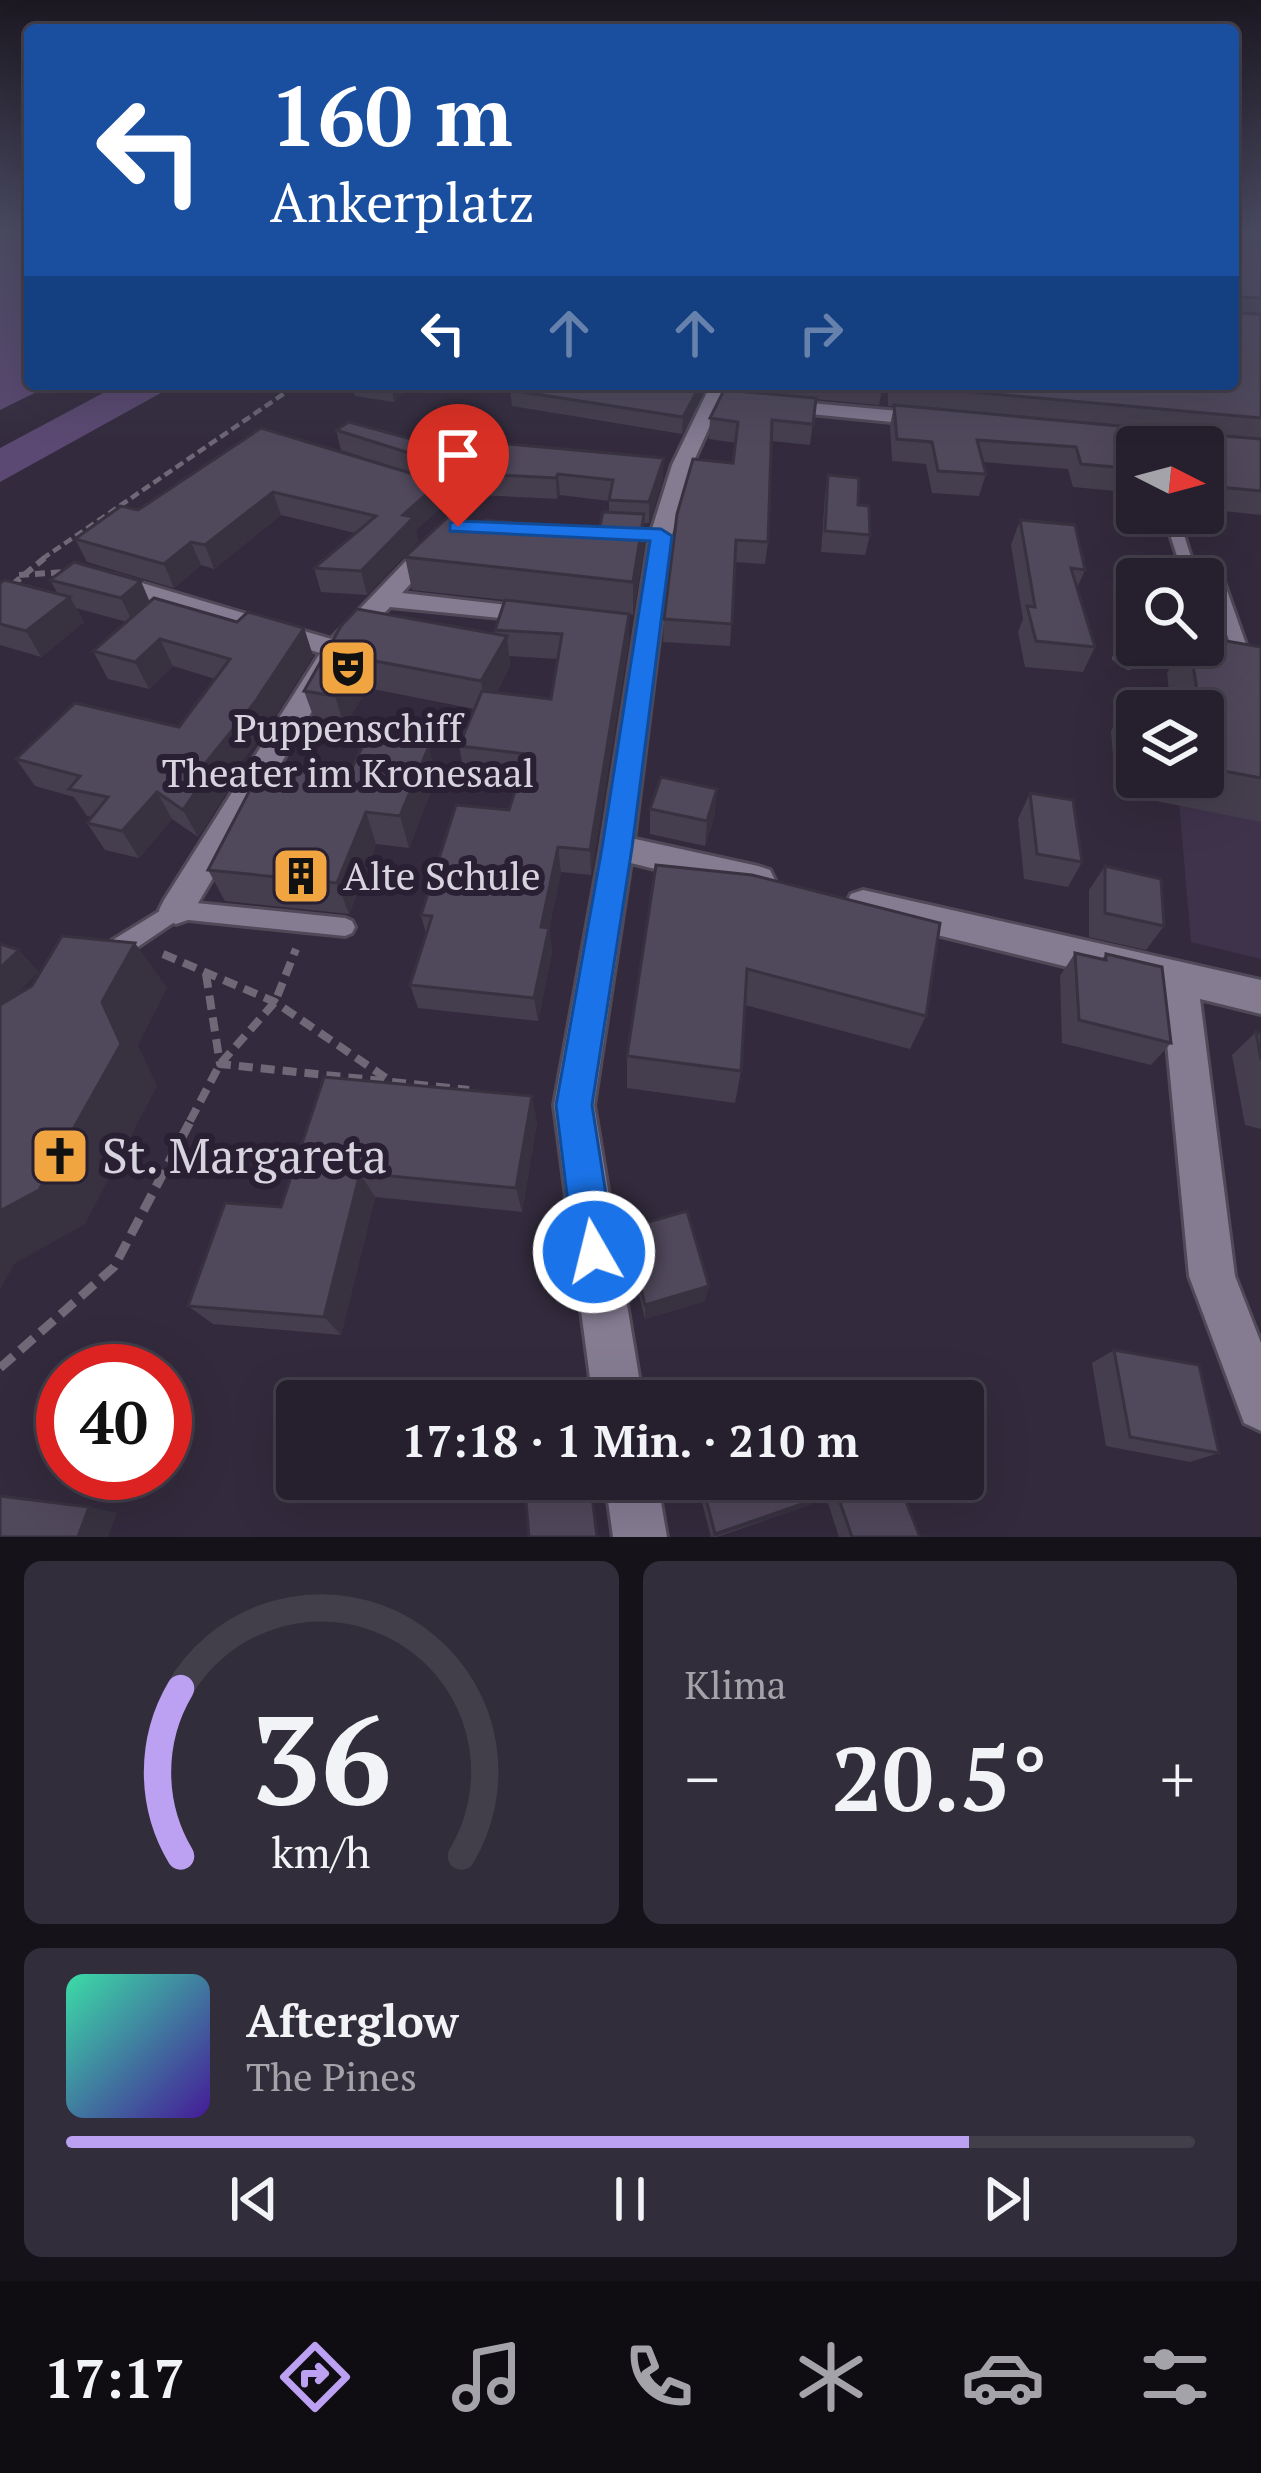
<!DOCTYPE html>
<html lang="de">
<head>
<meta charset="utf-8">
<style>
	:root { --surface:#26202e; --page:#322d3a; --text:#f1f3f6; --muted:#a4a3aa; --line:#423e4a; --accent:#bca0f2 }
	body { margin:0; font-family:"PT Serif",serif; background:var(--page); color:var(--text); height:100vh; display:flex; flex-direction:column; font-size:45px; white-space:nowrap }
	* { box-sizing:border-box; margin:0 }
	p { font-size:39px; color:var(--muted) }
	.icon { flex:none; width:66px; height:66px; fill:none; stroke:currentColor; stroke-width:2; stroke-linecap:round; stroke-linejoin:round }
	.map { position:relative; height:1537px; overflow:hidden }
	.sheet { display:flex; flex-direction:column; gap:24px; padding:24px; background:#151219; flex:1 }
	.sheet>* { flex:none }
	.banner { position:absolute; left:24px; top:24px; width:1215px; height:366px; border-radius:12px; box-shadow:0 12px 48px #0002,0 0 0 3px var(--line); background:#1a4fa0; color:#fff; overflow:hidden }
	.needle { width:78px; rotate:96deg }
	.buttons { position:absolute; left:1116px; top:426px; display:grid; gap:24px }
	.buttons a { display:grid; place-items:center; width:108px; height:108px; border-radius:12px; background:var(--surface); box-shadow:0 12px 48px #0002,0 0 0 3px var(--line); font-size:60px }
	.speed { position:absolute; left:36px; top:1344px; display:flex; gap:24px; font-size:60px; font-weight:700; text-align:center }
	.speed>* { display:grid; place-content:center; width:156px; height:156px; border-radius:50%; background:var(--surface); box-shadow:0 12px 48px #0002,0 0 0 3px var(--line); line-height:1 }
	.speed .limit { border:18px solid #d22; background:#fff; color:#111 }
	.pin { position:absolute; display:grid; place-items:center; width:102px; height:102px; color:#fff; margin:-123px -51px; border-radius:50% 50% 50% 0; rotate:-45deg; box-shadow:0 0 12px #0007 }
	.pin .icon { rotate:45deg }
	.me { position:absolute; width:132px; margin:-66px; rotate:352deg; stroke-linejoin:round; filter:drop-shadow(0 0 9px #0008) }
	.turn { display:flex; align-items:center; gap:42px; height:252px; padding:0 48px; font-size:54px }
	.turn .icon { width:156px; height:156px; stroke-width:2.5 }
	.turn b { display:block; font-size:84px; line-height:102px }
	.lanes { display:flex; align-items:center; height:114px; padding:0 48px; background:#0003; justify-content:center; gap:60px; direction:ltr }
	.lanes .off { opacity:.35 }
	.big { font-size:90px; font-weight:700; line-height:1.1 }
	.sheet .card { flex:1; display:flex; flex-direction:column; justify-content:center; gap:18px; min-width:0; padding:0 42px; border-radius:18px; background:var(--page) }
	.sheet .dial { align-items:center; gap:0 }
	.dial svg { height:312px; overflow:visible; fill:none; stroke:var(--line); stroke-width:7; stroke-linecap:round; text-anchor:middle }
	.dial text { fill:var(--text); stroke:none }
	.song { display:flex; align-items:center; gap:36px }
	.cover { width:144px; height:144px; border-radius:18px; background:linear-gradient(135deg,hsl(160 70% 55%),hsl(260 70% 35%)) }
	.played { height:12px; border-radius:6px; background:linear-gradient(90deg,var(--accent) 80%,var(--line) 80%) }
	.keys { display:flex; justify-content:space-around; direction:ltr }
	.heat { display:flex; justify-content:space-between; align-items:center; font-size:66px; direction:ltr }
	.sheet .tiles { flex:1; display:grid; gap:24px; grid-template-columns:1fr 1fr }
	.card:last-child { grid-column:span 2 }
	.trip { position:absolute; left:276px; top:1380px; width:708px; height:120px; border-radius:12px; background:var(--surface); box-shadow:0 12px 48px #0002,0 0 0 3px var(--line); font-weight:700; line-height:120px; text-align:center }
	.tabs { display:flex; height:192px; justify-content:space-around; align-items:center; background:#0f0d12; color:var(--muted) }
	.tabs .icon { width:84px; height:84px }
	.tabs .selected { color:var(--accent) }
	.tabs b { font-size:54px; color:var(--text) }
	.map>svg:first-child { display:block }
</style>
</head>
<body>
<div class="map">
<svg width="1261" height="1537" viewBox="0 0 1261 1537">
	<rect width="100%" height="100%" fill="#332b3d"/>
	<!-- built -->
	<path fill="#3e334b" d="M1170,696L1261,713V959L1191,942L1177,777H1203V711H1171Z"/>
	<!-- water -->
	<g fill="#5c4973">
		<path d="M0,231H30V384H53L0,410Z"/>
		<path d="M120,384H177L0,482V448Z"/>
	</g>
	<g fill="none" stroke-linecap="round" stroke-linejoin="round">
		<!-- service casing -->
		<g stroke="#504958" stroke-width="6">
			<g id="service">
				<path d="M1163,513H1177L1192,560L1224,582L1253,664L1251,668H1239L1237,664L1210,584L1179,562Z"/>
				<path d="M176,901L345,918L352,921L355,927L352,933L345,936L179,919L114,963L106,965L98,963L95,956L98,949Z"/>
			</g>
		</g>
		<!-- minor casing -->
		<g stroke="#504958" stroke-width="6">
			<g id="minor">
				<path d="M777,400L932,414L942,420L932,426L770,410L767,406Z"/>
				<path d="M403,474L474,495L477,500L466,507L395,485L392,480Z"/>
				<path d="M434,538L446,545L402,593L542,609L551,611L555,617L551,623L390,607L346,654L188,920L176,924L164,920L159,910L164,900L320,653L97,585V575H115L331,639L426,540Z"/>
				<path d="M1144,645L1261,663V681L1154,660L1128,667L1115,658L1119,652Z"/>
				<path d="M617,835L758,866L770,870L775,880L770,890L758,894L606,857L601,848L606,839Z"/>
				<path d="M863,890L1261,980V1014L1200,999L1235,1276L1261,1343V1431L1244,1423L1189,1276L1162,990L851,914L846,904L851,894Z"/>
			</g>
		</g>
		<!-- tertiary casing -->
		<g stroke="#504958" stroke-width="6">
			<g id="tertiary">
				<path d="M711,384H729L692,465L672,535L633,848L594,1105L643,1401H593L554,1105L601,848L650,535L672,465Z"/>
				<path d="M605,1479H657L667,1537H613Z"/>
			</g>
		</g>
		<!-- path-far3 -->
		<path stroke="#6e6877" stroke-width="4.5" stroke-dasharray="9 4.5" stroke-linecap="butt" d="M42,559L298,384"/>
		<!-- path-far2 -->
		<g stroke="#6e6877" stroke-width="6" stroke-dasharray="10 6" stroke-linecap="butt">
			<path d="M19,575L66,572"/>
			<path d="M0,595L47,556"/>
		</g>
		<!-- path-far1 -->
		<g stroke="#6e6877" stroke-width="8" stroke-dasharray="14 8" stroke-linecap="butt">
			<path d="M163,954L275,1002L386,1078"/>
			<path d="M206,974L220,1064L469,1090"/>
			<path d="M190,1121L220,1064L275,1002L296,949"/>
		</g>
		<!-- path -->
		<path stroke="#6e6877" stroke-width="9" stroke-dasharray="18 9" stroke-linecap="butt" d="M0,1368L114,1267L192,1118"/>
		<!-- service -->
		<use href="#service" fill="#857c92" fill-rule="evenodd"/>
		<!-- minor -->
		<use href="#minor" fill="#857c92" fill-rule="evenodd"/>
		<!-- tertiary -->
		<use href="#tertiary" fill="#857c92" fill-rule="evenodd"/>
	</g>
	<!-- wall -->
	<g fill="#453e4e" fill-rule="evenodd">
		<path d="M1233,231H1261V515L1214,510L1210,518L1182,515L1181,513H1203V447H1137V493L1073,487L1068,469L983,462L986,474L979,496L932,493L926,464L892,461L890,426L894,406H888V384H1233Z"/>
		<path d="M411,384L394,402L355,396L352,385Z"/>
		<path d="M511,384H709L682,434L512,406L510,390L516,384Z"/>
		<path d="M731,384H883L879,405L816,399L810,445L771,441L768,542L765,564L735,562L730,646L663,642L664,619L733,463L736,443L709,439L710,418L731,390Z"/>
		<path d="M261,428L444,505L416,530L418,541L367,595L321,592L314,568L355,533L281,515L214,569L201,565L174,588L87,562L75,539L138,510Z"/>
		<path d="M336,430L415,440L663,478L649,523H644V546L633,615L629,614V639L591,875L561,872L549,929L552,952L538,1021L418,1008L410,985L426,934L421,915L509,810L519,778L464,772L459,746L474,709L368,688L344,726L315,721L304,691L341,626L495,634V630L505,600L412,590L405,557L482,524L599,530L609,512V501L560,495L557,499L479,495L341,450ZM509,656L558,659L551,699L496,693L510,666Z"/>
		<path d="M828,475L858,505L870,535L865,555L821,552L825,495Z"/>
		<path d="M1020,520L1085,570L1077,588L1095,647L1083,672L1025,667L1018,632L1023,619L1011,545Z"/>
		<path d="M50,580L237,622L304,628L313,656L266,730L222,786L226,793L198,837L172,819L139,858L105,850L87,823L92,817L87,816L74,797L35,786L16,759L179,727L215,679L173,666L149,689L108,679L93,651L127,622L76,608L84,622L41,657L0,645V583L58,594Z"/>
		<path d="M1183,645L1261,647V822L1116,793L1111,731L1132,692L1170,699L1167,673ZM1137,711H1203V777H1137Z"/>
		<path d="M436,778L409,848L376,844L349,914L225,901L208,870Z"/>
		<path d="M1030,793L1082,862L1068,887L1024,879L1018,819Z"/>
		<path d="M650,809L715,814L705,846L650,834Z"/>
		<path d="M656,865L926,1016L910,1049L745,1005L741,1071L735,1103L627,1088V1056Z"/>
		<path d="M1105,866L1164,926L1146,950L1089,937V890Z"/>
		<path d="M1075,953L1102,959L1106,954L1171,1043L1151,1065L1062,1043L1060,976Z"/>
		<path d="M1256,1032L1261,1034V1129L1245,1125L1232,1055Z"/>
		<path d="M324,1077L537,1122L522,1212L375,1197L341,1335L213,1324L188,1306L281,1207Z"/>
		<path d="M627,1228L705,1301L645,1319L627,1246Z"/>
		<path d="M1114,1350L1219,1453L1190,1462L1106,1446L1092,1363Z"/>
		<path d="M696,1479H813L819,1498L809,1505L717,1537H711Z"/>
		<path d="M820,1479H897L920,1537H839Z"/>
	</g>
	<!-- shaded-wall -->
	<g fill="#383240">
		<path d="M398,384H411L394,402L392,390Z"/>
		<path d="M701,384H709L682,434L683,417Z"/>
		<path d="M664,458L663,478L649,523V502Z"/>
		<path d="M558,474L560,495L557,499L556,478Z"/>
		<path d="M440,482L444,505L416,530L418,541L367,595L361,571L403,515Z"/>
		<path d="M273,492L281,515L214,569L205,545Z"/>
		<path d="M644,514V546L633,615V582Z"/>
		<path d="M191,542L201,565L174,588L164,564Z"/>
		<path d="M141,581L152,607L133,623L121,598Z"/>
		<path d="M70,597L84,622L41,657L26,631Z"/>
		<path d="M629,614V639L591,875L590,850Z"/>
		<path d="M304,628L313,656L266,730L222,786L226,793L198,837L183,810L204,765Z"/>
		<path d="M507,636L510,666L486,711L481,681Z"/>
		<path d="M160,639L173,666L149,689L135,662Z"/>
		<path d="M359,658L368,688L344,726L335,696Z"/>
		<path d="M429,746L436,778L409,848L400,816Z"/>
		<path d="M717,789L715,814L705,846L707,821Z"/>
		<path d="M157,792L172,819L139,858L122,831Z"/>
		<path d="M366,812L376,844L349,914L337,883Z"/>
		<path d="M558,847L561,872L549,929L552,952L538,1021L534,998L541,927Z"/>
		<path d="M135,943L167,988L138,1045L157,1086L85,1224L14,1264L0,1290V1211L102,1002Z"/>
		<path d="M19,950L39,972L0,1010V968Z"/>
		<path d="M532,1096L537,1122L522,1212L516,1188Z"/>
		<path d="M360,1173L375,1197L341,1335L324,1317Z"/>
		<path d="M709,1286L705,1301L645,1319V1305Z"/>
		<path d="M819,1498L809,1505L713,1537L715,1534Z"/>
		<path d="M89,1507L117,1513L108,1537H78Z"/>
	</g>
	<!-- building -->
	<g fill="#50485b" stroke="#383240" stroke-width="3">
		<path d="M1233,231H1261V298L1239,297V313L1261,314V418L893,385L1233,384Z"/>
		<path d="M353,384H398L392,390Z"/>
		<path d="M516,384H701L683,417L510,390Z"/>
		<path d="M835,384H883L882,388Z"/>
		<path d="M724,390L816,398L813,424L772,420L768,542L736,540L732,624L664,619L677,514L693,459L733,463L738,422L710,418Z"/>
		<path d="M894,405L1162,430H1209L1213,435L1261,439V491L1218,487L1221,496L1203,494V447H1137V469L1081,464L1076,447L977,440L986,474L938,471L932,442L897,439Z"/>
		<path d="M349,422L415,440L418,436L664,458L649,502L609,500L613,480L558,474L556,478L476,474L336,430Z"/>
		<path d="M261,428L440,482L403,515L414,517L361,571L314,568L376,516L273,492L205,545L191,542L164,564L75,539L121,506L138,510Z"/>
		<path d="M828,475L859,478L858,505L869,506L870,535L825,531Z"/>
		<path d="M603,512L644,514L633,582L405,557L448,517L482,524L485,520L599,530Z"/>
		<path d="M1020,520L1075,525L1085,570L1071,568L1095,647L1036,641L1027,606L1035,607Z"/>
		<path d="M74,562L141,581L121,598L50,580Z"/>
		<path d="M5,580L70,597L26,631L0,624V583Z"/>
		<path d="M154,598L237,622L248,612L304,628L255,702L204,765L213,766L183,810L157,792L122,831L87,823L108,797L69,789L80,776L16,759L75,703L179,727L230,659L160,639L135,662L93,651Z"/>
		<path d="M505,600L629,614L590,850L558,847L541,927L549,928L534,998L410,985L432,916L421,915L456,805L509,810L527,754L459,746L482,691L551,699L562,634L495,630Z"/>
		<path d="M357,609L507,636L481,681L359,658L335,696L304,691L341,626Z"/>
		<path d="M1203,637L1261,647V778L1203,767V711H1137V741L1132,692L1199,704L1190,645H1203Z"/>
		<path d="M366,739L429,746L400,816L366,812L337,883L208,870L263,765L350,772Z"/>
		<path d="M661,777L717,789L707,821L650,809Z"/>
		<path d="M1030,793L1073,800L1082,862L1037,854Z"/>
		<path d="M656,865L752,875L940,923L926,1016L747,969L741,1071L627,1056Z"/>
		<path d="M1105,866L1161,879L1164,926L1105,913Z"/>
		<path d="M62,936L135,943L102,1002L121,1044L39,1190L0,1211V1005L32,986Z"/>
		<path d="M0,944L19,950L0,968Z"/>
		<path d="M1075,953L1106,960V954L1162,967L1171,1043L1079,1020Z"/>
		<path d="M1256,1032L1261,1034V1060Z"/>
		<path d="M324,1077L532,1096L516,1188L360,1173L324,1317L188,1306L225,1203L281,1207Z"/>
		<path d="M687,1211L709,1286L645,1305L627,1228Z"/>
		<path d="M1114,1350L1199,1365L1219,1453L1130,1437Z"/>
		<path d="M579,1390L580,1401H532Z"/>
		<path d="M524,1479H590L597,1537H529Z"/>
		<path d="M701,1479H813L819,1498L715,1534Z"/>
		<path d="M832,1479H897L920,1537H852Z"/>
		<path d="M0,1496L89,1507L78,1537H0Z"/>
	</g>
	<!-- sky -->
	<linearGradient id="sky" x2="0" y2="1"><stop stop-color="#1c1822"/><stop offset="0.52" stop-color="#4a4a62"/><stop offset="1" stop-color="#4a4a62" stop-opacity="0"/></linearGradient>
	<rect width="1261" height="446" fill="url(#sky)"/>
	<!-- route -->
	<path fill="#1a73e8" stroke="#114b97" stroke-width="3" d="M458,521L661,529L672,536L632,848L592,1105L615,1252L609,1267L594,1272L580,1267L574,1252L556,1105L602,848L650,541L450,531V523Z"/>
	<!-- icons -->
	<defs>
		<g id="theatre-square" transform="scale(3)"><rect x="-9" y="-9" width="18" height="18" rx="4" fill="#f1a540" stroke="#292133"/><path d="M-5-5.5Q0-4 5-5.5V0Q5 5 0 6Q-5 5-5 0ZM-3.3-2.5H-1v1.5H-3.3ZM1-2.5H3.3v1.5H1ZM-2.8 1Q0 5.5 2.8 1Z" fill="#111"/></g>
		<g id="building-square" transform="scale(3)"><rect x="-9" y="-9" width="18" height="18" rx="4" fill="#f1a540" stroke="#292133"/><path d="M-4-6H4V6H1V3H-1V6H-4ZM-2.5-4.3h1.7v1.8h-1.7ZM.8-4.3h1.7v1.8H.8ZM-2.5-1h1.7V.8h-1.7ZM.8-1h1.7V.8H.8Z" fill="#111"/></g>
		<g id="church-square" transform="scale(3)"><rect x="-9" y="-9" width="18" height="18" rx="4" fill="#f1a540" stroke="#292133"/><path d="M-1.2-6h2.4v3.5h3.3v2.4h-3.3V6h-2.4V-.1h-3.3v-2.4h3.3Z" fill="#111"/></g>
	</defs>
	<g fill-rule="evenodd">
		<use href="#theatre-square" x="348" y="668"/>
		<use href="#building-square" x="301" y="876"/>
		<use href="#church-square" x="60" y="1156"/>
	</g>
	<g text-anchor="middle" stroke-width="12" stroke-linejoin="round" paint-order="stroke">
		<!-- poi labels -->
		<g font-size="39" fill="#d8d4df" stroke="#292133">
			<text x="348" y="742">Puppenschiff<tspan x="348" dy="45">Theater im Kronesaal</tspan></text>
			<text x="343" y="890" text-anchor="start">Alte Schule</text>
		</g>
		<!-- near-poi labels -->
		<g font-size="48" fill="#d8d4df" stroke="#292133" text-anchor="start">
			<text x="102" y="1173">St. Margareta</text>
		</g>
	</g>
</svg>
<div class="buttons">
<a><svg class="needle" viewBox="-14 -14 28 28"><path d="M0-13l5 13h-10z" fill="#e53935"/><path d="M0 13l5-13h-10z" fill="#a4a3aa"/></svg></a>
<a><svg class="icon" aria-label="search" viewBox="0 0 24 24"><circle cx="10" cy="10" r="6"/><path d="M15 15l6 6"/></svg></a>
<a><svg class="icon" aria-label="layers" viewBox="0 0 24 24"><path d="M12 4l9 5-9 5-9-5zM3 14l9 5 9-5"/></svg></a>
</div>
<div class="speed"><div class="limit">40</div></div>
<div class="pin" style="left:458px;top:527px;background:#d93025"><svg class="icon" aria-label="arrive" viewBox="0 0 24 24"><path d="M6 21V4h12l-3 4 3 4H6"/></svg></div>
<svg class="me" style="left:594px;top:1252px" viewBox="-20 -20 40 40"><circle r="17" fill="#1a73e8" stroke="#fff" stroke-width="3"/><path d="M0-11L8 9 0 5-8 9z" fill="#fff"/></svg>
<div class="trip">17:18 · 1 Min. · 210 m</div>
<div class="banner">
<div class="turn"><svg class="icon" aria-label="left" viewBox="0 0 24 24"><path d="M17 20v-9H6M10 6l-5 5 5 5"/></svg><div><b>160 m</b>Ankerplatz</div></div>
<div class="lanes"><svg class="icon" aria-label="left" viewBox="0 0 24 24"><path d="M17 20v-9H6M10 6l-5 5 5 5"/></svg><svg class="icon off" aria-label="ahead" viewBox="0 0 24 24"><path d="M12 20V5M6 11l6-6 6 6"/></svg><svg class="icon off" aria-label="ahead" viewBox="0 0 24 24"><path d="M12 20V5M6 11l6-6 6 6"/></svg><svg class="icon off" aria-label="right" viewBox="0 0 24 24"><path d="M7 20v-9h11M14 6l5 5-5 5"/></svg></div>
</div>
</div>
<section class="sheet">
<div class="tiles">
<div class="card dial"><svg viewBox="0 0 100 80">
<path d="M14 69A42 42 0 1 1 86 69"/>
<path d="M14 69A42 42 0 0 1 14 26" stroke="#bca0f2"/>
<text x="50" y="56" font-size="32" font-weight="700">36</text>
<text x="50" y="72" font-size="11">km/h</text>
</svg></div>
<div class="card"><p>Klima</p>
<div class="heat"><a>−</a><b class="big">20.5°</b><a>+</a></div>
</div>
<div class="card">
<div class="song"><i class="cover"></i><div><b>Afterglow</b><p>The Pines</p></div></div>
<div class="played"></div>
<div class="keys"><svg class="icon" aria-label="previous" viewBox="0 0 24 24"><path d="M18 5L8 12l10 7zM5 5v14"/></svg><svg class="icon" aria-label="pause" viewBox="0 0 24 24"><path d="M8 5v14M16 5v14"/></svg><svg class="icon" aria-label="next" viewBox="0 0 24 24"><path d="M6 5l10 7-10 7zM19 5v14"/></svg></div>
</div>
</div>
</section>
<nav class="tabs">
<b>17:17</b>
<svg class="icon selected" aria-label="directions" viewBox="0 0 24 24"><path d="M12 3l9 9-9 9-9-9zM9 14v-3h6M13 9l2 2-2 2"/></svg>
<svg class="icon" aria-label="music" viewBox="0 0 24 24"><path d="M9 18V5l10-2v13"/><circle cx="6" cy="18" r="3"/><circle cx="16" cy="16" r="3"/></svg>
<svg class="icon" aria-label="phone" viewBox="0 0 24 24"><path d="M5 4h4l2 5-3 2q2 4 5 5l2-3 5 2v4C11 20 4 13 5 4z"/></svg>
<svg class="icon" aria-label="climate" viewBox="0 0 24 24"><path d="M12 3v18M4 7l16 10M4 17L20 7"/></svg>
<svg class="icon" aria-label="car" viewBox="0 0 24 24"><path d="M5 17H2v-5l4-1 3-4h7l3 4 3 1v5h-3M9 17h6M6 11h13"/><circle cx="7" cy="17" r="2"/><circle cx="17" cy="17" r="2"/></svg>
<svg class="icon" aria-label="filters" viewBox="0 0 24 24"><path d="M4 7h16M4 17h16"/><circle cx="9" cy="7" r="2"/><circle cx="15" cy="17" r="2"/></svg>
</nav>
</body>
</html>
